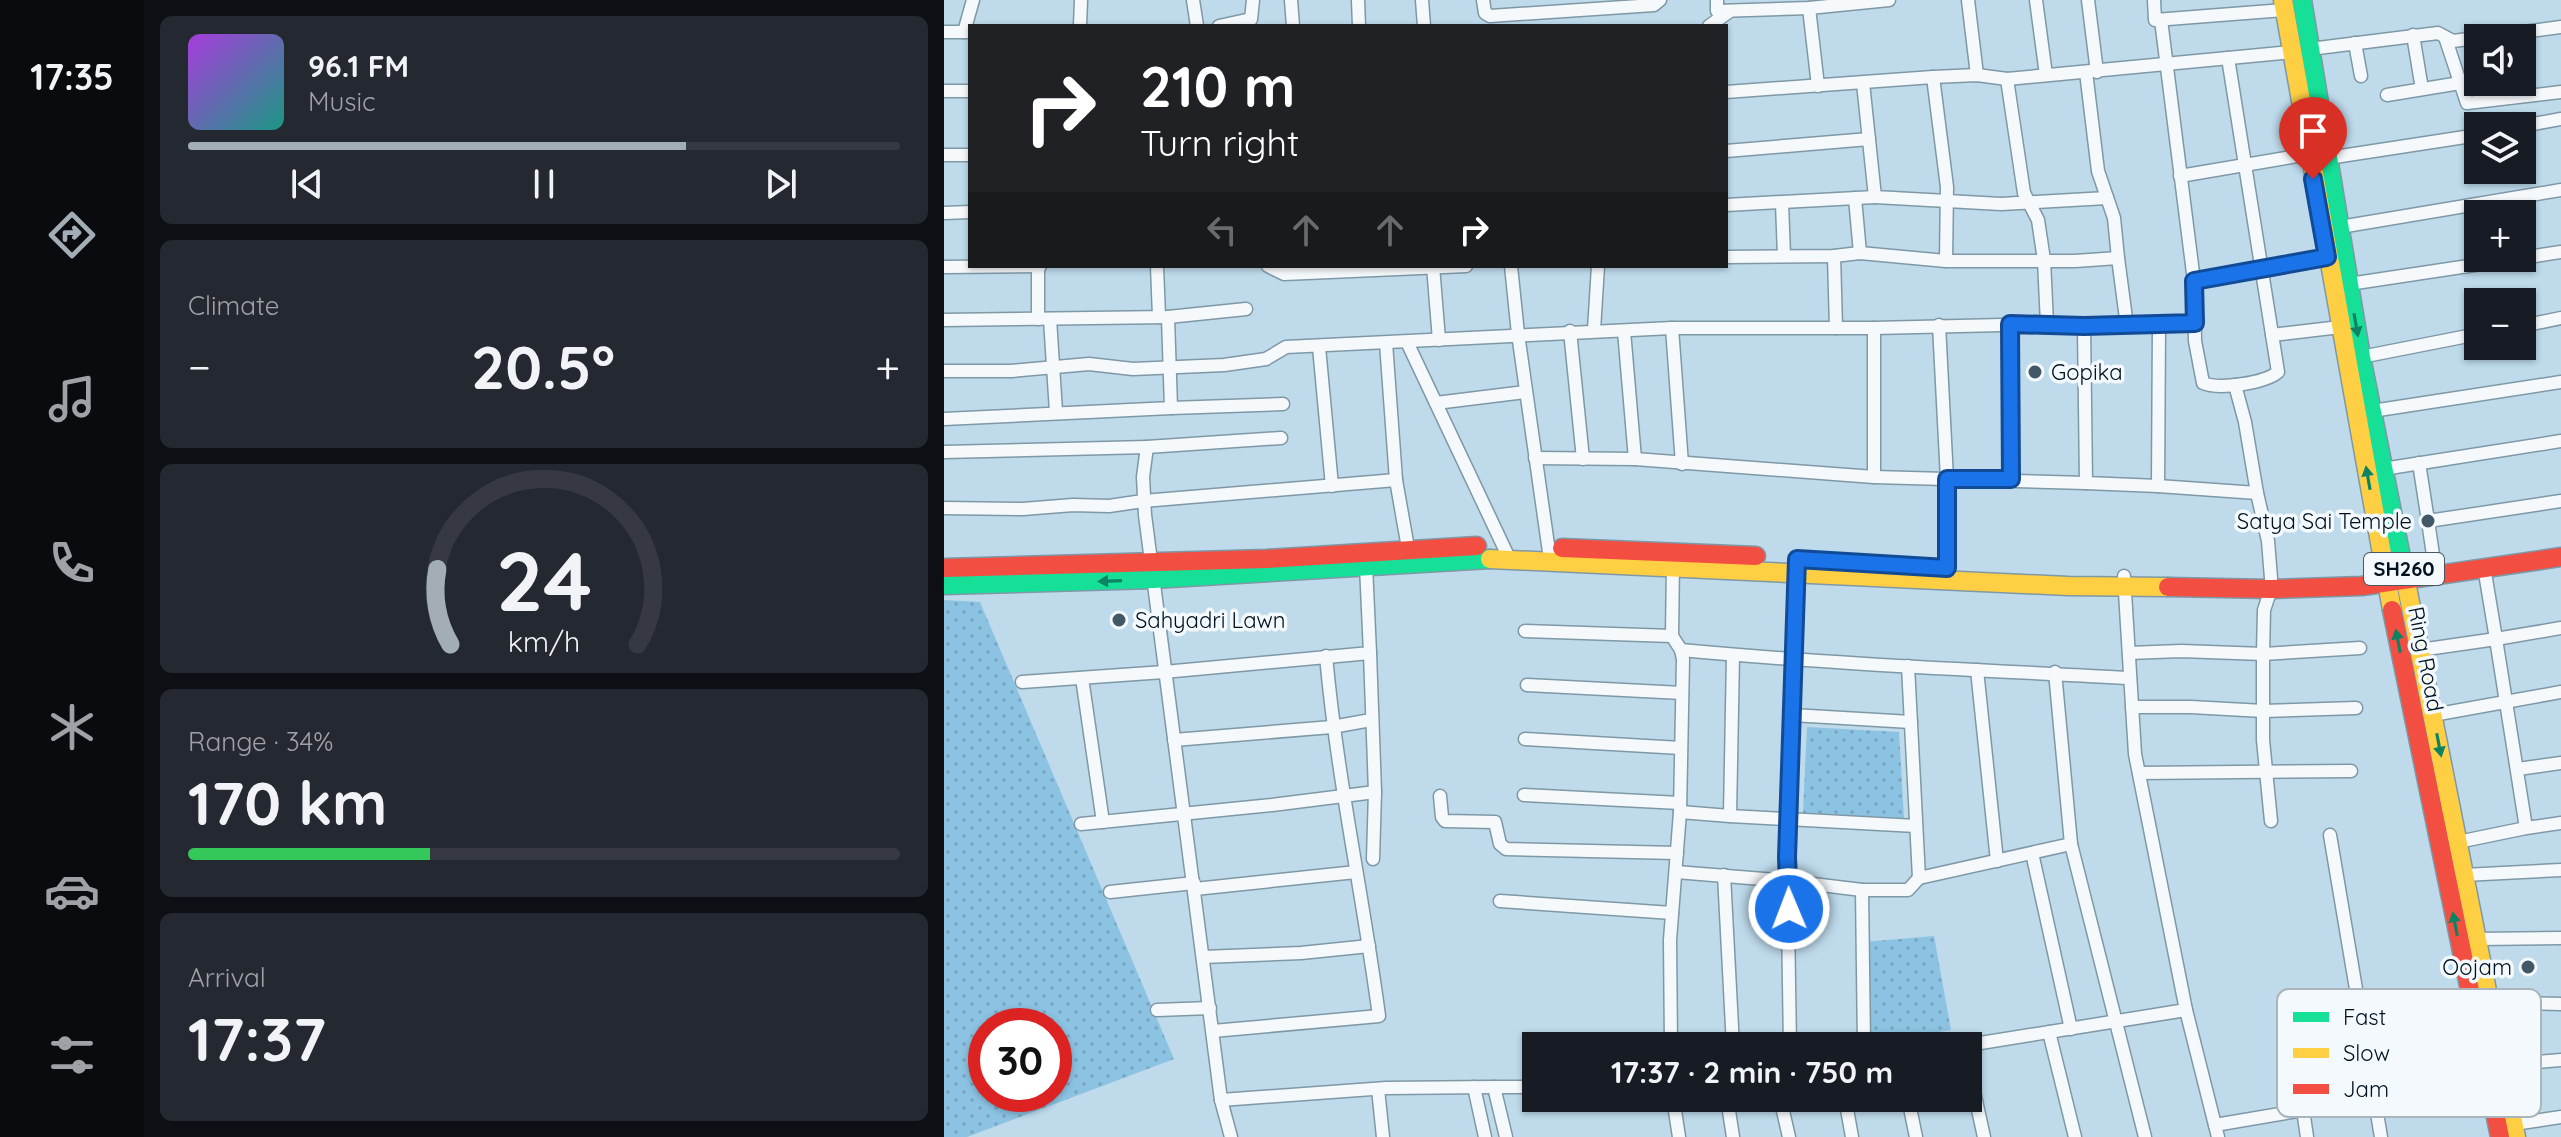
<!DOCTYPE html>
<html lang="en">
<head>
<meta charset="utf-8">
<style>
	:root { --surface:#171b24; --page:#242831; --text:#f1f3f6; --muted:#9ea1a6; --line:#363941; --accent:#a2adb5 }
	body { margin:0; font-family:Quicksand,sans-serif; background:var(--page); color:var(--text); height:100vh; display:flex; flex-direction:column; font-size:30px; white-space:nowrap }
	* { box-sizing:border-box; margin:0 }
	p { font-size:26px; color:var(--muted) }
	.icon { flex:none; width:44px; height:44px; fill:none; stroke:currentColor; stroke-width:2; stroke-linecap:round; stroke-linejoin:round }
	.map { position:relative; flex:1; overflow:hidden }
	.drawer { display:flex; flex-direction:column; gap:16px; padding:16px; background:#0d0f14; width:800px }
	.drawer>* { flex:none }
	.guide { position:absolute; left:24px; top:24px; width:760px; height:244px; border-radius:0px; box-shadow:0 2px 6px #0004; background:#202124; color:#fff; overflow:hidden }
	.fabs { position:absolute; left:1520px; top:24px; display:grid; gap:16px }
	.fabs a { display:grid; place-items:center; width:72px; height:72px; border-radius:0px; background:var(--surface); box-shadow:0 2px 6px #0004; font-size:40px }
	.speed { position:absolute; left:24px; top:1008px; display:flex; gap:16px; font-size:40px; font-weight:700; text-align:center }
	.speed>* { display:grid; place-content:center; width:104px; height:104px; border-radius:50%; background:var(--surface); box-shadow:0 2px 6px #0004; line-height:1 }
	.speed .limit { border:12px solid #d22; background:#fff; color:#111 }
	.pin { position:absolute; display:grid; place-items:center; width:68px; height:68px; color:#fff; margin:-82px -34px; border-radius:50% 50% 50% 0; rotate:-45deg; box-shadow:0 0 8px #0007 }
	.pin .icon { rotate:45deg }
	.me { position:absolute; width:88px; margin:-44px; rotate:359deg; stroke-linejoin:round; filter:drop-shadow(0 0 6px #0008) }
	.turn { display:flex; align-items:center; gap:28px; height:168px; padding:0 40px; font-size:36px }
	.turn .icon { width:104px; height:104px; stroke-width:2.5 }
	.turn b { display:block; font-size:56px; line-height:68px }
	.lanes { display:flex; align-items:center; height:76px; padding:0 40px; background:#0003; justify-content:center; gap:40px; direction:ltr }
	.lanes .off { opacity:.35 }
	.big { font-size:60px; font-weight:700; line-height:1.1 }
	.drawer .tile { flex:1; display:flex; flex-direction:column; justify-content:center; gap:12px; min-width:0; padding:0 28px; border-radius:12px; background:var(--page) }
	.drawer .dial { align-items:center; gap:0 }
	.dial svg { height:208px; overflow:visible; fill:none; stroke:var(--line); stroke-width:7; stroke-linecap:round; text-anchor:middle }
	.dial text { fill:var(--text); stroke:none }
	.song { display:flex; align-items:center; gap:24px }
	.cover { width:96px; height:96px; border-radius:12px; background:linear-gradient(135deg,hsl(280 70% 55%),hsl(170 70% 35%)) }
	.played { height:8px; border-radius:4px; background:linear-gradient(90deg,var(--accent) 70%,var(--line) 70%) }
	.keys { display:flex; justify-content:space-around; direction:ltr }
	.heat { display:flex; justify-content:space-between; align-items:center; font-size:44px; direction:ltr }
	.charge { height:12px; border-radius:6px; background:linear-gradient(90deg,#34c759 34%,var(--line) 0) }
	.trip { position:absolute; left:578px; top:1032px; width:460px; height:80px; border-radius:0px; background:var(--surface); box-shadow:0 2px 6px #0004; font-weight:700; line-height:80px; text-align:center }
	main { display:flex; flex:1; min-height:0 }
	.menu { display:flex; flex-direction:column; width:144px; justify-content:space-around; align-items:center; background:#090b0e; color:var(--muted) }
	.menu .icon { width:56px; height:56px }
	.menu .current { color:var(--accent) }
	.menu b { font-size:36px; color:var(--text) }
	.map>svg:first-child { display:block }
</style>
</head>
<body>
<main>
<nav class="menu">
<b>17:35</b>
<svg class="icon current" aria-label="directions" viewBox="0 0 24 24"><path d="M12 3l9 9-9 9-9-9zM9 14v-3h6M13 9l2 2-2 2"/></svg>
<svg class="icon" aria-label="music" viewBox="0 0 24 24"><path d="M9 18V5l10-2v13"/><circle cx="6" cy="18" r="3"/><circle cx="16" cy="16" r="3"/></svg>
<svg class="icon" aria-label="phone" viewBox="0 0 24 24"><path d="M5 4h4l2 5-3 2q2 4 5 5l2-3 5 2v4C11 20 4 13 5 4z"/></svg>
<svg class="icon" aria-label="climate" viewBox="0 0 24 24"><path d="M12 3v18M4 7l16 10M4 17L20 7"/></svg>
<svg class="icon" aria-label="car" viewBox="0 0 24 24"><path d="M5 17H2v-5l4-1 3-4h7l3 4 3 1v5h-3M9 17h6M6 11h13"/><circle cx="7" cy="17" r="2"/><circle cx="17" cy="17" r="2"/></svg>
<svg class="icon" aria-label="filters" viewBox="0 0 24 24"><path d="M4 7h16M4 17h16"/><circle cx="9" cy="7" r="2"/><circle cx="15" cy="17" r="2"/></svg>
</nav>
<section class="drawer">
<div class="tile">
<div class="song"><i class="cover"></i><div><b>96.1 FM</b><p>Music</p></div></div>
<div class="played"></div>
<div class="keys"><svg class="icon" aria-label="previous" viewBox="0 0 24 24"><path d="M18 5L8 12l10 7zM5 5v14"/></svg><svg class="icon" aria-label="pause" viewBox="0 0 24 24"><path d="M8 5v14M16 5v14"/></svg><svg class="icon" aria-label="next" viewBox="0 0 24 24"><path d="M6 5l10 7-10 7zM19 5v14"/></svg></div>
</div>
<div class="tile"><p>Climate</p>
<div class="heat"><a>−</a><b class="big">20.5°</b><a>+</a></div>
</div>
<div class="tile dial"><svg viewBox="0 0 100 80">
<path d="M14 69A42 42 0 1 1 86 69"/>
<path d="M14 69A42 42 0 0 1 9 40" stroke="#a2adb5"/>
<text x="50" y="56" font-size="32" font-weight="700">24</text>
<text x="50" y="72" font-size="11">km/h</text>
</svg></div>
<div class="tile"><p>Range · 34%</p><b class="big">170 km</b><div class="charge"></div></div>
<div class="tile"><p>Arrival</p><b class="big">17:37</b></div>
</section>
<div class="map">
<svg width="1617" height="1137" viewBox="0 0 1617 1137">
	<defs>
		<pattern id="grass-dots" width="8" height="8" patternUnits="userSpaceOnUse" patternTransform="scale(2)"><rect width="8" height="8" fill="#8cc3e2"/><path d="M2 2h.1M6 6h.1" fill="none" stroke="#77a6c1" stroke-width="1.8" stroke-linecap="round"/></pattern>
	</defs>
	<rect width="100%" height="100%" fill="#bedaeb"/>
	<!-- grass -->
	<g fill="url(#grass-dots)" fill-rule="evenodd">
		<path d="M0,600L36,602L230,1059L23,1137H0ZM42,1026H110V1094H42Z"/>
		<path d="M863,727L955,732L960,818L859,813Z"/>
		<path d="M990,936L1007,1030L924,1044L920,942Z"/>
	</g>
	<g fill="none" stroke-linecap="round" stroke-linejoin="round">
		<!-- street casing -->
		<g stroke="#7f98a6" stroke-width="15">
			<g id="street">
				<path d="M249,0L253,26"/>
				<path d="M347,0L349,26"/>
				<path d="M414,0L415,26"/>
				<path d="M478,0L480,26"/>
				<path d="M539,0L541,13L546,16L710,5L716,0"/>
				<path d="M773,0V11L865,8L945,0"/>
				<path d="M1024,0L1033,75"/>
				<path d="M1092,0L1102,75"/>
				<path d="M1144,0L1153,72"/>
				<path d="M1210,0L1211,20L1340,10"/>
				<path d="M865,8L874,86"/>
				<path d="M1217,20L1250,281L1251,341L1259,383C1275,390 1321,383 1334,372L1284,58"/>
				<path d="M136,26L137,0"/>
				<path d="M275,26L307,19L309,0"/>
				<path d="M765,26L786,11"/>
				<path d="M0,32H26"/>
				<path d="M20,32L29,0"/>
				<path d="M1469,35L1478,89"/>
				<path d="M1501,37L1523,103L1617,92"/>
				<path d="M1411,43L1417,76"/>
				<path d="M1366,49L1494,33L1509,41L1617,27"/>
				<path d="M1142,72L1154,171L1170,218L1174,258"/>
				<path d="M989,77L1003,187L1002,261"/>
				<path d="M1063,79L1080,193L1094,220L1100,260L1103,324"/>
				<path d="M919,83L931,197L1057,204L1163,198"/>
				<path d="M0,91H26"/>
				<path d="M782,92L989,77L1033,75L1063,79L1348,52"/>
				<path d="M1443,95L1516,83"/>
				<path d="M1578,126L1617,119"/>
				<path d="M782,151L925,139"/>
				<path d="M0,155H26"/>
				<path d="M1384,158L1534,135"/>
				<path d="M1236,176L1365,154"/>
				<path d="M911,198L916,253"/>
				<path d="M838,203L840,256"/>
				<path d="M782,205L931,197"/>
				<path d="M0,213L26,212"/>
				<path d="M1396,227L1617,190"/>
				<path d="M890,256L892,328"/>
				<path d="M782,257L890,256L916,253L1002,261H1131L1174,258L1183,326"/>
				<path d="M94,266V319"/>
				<path d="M213,266L215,317"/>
				<path d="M324,266L340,274L522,266"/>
				<path d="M489,266L495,340"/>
				<path d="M567,266L574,334L606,559"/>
				<path d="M0,267L96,266"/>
				<path d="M1250,281L1383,257"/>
				<path d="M1405,284L1617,252"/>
				<path d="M106,319L112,412"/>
				<path d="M0,320L224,317L302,309"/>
				<path d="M1066,324L1067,479"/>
				<path d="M995,325L1003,479V579"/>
				<path d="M1140,326L1142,483L1214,486L1215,325"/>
				<path d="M1578,326L1617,318"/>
				<path d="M728,328L738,464"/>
				<path d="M650,330L654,266"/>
				<path d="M626,331L639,459"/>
				<path d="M680,331L691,459"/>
				<path d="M1328,335L1396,327"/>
				<path d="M463,342L565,558"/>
				<path d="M442,343L452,480L464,548"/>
				<path d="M375,347L388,486"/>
				<path d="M1417,357L1534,334"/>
				<path d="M0,371H67L145,364L189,369L280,365L322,359L342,347L728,328H930L1103,324L1140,326L1251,323"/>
				<path d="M1291,385L1301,422L1313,493"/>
				<path d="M492,403L581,392"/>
				<path d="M227,408L339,404"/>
				<path d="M1428,411L1617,382"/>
				<path d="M0,419L227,408L224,317"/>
				<path d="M203,447L337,438"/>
				<path d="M0,452L203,447L199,477L201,515L277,1100L287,1137"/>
				<path d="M591,458L691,459L930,477L1142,483"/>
				<path d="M1475,463L1484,521L1617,501"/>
				<path d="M1439,469L1617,441"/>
				<path d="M930,477V328"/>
				<path d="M1214,486L1313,493L1324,541L1327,578V589L1320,610L1319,654V740L1327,821"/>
				<path d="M0,508L79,509L129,505L165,506L199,501L452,480"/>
				<path d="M1484,521L1492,575"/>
				<path d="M1540,567L1552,639L1617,628"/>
				<path d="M581,631L728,636"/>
				<path d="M737,650C887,664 1036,670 1186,678"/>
				<path d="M1476,650L1552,639L1582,828L1617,823"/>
				<path d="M426,653L431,792L429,859"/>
				<path d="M1185,653L1237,651L1319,654L1416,648"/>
				<path d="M789,655L786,816L972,826"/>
				<path d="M964,666L975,878"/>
				<path d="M1033,670L1053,861"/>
				<path d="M1111,672L1127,844L1201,1137"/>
				<path d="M138,678L159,822"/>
				<path d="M78,682L220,672L426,653L422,566"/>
				<path d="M583,685L738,693"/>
				<path d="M1188,707H1247L1319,711L1412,708"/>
				<path d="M848,715L967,722"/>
				<path d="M1489,715L1617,692"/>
				<path d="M581,739L737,748"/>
				<path d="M230,740L388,727L427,720"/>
				<path d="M1574,769L1617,763"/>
				<path d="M1195,773L1407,771"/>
				<path d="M580,795L736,803"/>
				<path d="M496,796L498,817L501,821L551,822L556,844L562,849L733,853"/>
				<path d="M736,812L786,816"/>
				<path d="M137,824L328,805L431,792"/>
				<path d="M1386,835L1437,1137"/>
				<path d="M1514,842L1582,828"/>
				<path d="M1088,853L1127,1029"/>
				<path d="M732,872L844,881L918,890"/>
				<path d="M780,875L789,1046"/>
				<path d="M1520,875L1617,870"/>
				<path d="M251,889L412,872"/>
				<path d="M166,892L250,883"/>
				<path d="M556,901L728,913"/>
				<path d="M1533,939L1617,938"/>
				<path d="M259,957L357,953L425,946"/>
				<path d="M1545,1002L1617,1004"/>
				<path d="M213,1010L266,1008"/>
				<path d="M1242,1010L1274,1137"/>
				<path d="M269,1031L435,1016C419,895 393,778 382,656"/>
				<path d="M1105,1032L1131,1137"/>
				<path d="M727,1046L726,940L736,812L739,659L737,650L728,636L729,562"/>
				<path d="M846,1046L843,857L853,559"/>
				<path d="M920,1046L918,890H964L975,878L1127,844"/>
				<path d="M1018,1046L1242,1010L1191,754L1180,576"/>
				<path d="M1024,1064L1040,1137"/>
				<path d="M1558,1065L1617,1060"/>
				<path d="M530,1087L541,1137"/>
				<path d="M434,1089L439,1137"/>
				<path d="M729,1098L735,1137"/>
				<path d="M783,1098L789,1137"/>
				<path d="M836,1098L845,1137"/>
				<path d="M901,1098L908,1137"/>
				<path d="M964,1098L972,1137"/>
				<path d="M277,1100L442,1088L550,1087"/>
				<path d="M1570,1124L1617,1117"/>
				<path d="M1271,1125L1359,1110"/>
				<path d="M562,1137L550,1087H592"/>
				<path d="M1363,1137L1359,1110L1363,1095L1372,1089L1429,1085L1540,1064"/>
			</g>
		</g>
		<!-- fast casing -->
		<g stroke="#7f98a6" stroke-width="21">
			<g id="fast">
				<path d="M1358,0L1417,357L1461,577"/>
				<path d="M0,585L209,579L546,559"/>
			</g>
		</g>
		<!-- slow casing -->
		<g stroke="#7f98a6" stroke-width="21">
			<g id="slow">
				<path d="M1339,0L1448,610"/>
				<path d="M546,559L1124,586L1224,587"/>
				<path d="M1461,577L1572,1137"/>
			</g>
		</g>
		<!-- jam casing -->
		<g stroke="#7f98a6" stroke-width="21">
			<g id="jam">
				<path d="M618,548L812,556"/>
				<path d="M0,568L322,559L533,546"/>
				<path d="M1224,587L1327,589L1418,586L1617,557"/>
				<path d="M1448,610L1556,1137"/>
			</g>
		</g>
		<!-- street -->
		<use href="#street" stroke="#f5f9fc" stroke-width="12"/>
		<!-- fast -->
		<use href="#fast" stroke="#16e098" stroke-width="18"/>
		<!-- slow -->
		<use href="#slow" stroke="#ffcf43" stroke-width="18"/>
		<!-- jam -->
		<use href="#jam" stroke="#f24e42" stroke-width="18"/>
	</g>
	<!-- one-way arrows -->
	<defs><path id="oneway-solid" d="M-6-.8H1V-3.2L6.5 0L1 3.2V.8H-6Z" transform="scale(2)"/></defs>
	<g fill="#0c8362">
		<use href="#oneway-solid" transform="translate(1412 325) rotate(80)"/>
		<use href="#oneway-solid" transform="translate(1424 478) rotate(-100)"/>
		<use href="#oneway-solid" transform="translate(166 581) rotate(178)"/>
		<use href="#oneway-solid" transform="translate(1454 641) rotate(-101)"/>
		<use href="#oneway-solid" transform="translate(1495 745) rotate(79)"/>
		<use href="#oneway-solid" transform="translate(1511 924) rotate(-101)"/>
	</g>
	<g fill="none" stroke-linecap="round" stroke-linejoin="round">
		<!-- route casing -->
		<g stroke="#114b97" stroke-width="20">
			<path id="route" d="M845,909L843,857L853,559L1003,568V479H1067L1066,324L1140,326L1251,323L1250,281L1383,257L1369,179"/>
		</g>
		<!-- route -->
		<use href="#route" stroke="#1a73e8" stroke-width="14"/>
	</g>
	<!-- markers -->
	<g fill="#425866" stroke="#f3f9fd" stroke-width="3">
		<circle cx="1091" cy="372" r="8"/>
		<circle cx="1484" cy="521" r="8"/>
		<circle cx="175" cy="620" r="8"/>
		<circle cx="1584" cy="967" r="8"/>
	</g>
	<g text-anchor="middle" stroke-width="7" stroke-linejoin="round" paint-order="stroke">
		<!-- shield labels -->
		<rect fill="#f3f9fd" stroke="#495762" stroke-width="2" x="1420" y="553" width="80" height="32" rx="6"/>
		<g font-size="20" font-weight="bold" fill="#00121f">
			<text x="1460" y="576">SH260</text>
		</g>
		<!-- poi labels -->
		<g font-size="22" fill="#00121f" stroke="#f3f9fd" text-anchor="start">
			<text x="1107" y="380">Gopika</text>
			<text x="1468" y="529" text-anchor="end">Satya Sai Temple</text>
			<text x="191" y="628">Sahyadri Lawn</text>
			<text x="1568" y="975" text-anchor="end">Oojam</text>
		</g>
		<!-- street labels -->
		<g font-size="22" fill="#00121f" stroke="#f3f9fd">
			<text transform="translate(1482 659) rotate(79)" y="8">Ring Road</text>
		</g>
	</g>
	<!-- legend -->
	<rect x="1333" y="989" width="264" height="128" rx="12" fill="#f3f9fd" stroke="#aab4ba" stroke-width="2"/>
	<rect x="1349" y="1012" width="36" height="10" fill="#16e098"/>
	<rect x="1349" y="1048" width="36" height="10" fill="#ffcf43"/>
	<rect x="1349" y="1084" width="36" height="10" fill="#f24e42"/>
	<g font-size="22" fill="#00121f">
		<text x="1399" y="1025">Fast</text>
		<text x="1399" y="1061">Slow</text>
		<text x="1399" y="1097">Jam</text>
	</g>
</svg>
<div class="fabs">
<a><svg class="icon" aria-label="sound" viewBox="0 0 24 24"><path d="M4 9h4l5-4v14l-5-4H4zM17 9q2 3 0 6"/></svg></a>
<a><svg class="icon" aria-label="layers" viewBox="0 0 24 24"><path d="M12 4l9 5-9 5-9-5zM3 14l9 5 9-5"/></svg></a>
<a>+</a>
<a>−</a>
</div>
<div class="speed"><div class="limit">30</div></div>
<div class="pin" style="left:1369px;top:179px;background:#d93025"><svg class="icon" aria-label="arrive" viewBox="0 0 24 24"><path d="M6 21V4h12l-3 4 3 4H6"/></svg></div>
<svg class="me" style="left:845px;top:909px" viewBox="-20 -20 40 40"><circle r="17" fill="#1a73e8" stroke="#fff" stroke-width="3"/><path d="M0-11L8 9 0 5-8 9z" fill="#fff"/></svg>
<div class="trip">17:37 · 2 min · 750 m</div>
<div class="guide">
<div class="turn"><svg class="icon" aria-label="right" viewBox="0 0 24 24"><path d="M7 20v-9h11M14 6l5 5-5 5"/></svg><div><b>210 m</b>Turn right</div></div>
<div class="lanes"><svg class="icon off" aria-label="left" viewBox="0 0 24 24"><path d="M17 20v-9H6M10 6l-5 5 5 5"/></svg><svg class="icon off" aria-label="ahead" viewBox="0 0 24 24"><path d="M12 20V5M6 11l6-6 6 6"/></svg><svg class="icon off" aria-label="ahead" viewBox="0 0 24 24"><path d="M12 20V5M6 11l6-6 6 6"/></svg><svg class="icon" aria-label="right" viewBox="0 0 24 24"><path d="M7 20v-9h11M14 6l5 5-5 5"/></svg></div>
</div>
</div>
</main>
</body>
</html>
